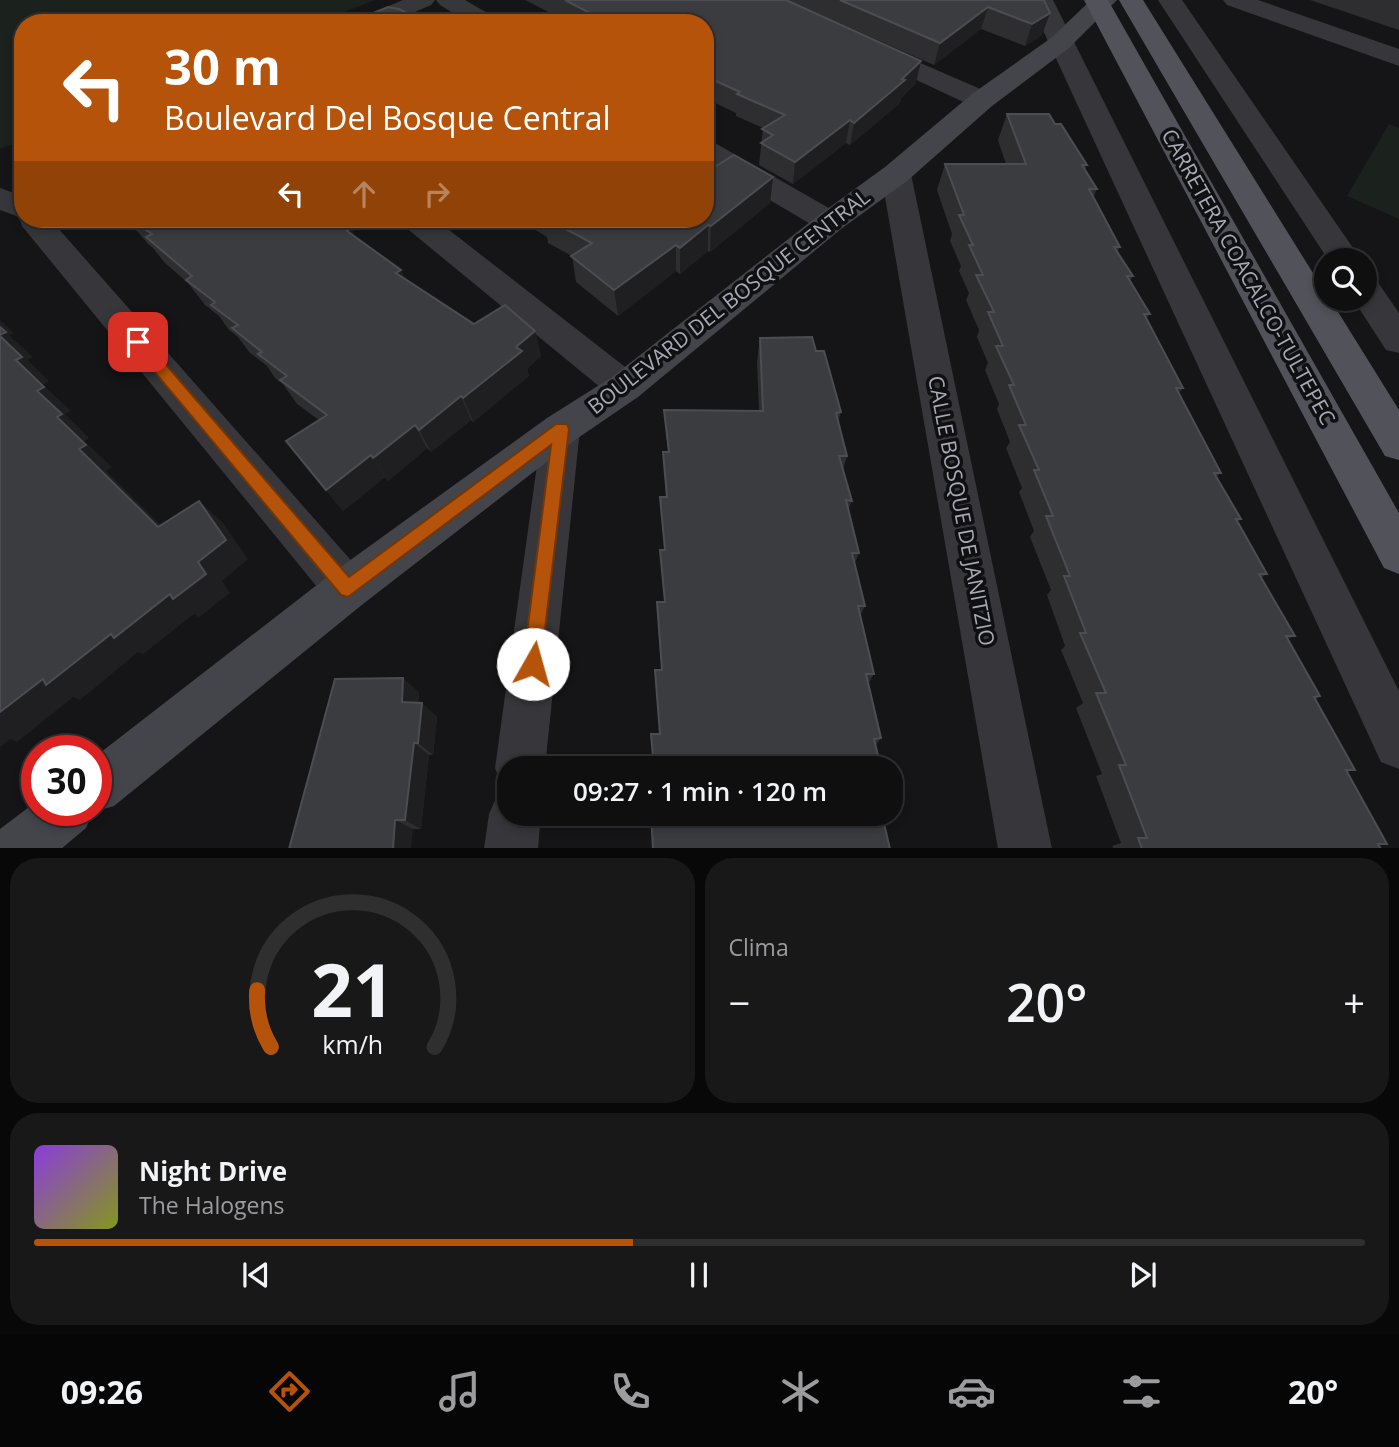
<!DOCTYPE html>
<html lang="es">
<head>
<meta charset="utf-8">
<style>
	:root { --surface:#100f10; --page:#191819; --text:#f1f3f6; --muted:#9c9c9f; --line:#302f30; --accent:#b45309 }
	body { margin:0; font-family:"Open Sans",sans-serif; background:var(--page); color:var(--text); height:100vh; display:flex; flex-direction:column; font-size:26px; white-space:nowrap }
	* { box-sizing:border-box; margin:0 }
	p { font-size:23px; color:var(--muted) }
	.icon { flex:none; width:38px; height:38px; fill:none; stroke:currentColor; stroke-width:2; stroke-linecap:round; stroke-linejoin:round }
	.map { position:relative; height:848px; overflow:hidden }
	.drawer { display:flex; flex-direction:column; gap:10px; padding:10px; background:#090809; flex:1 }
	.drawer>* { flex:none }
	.top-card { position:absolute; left:14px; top:14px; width:700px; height:214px; border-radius:28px; box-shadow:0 4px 10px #0003,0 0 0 2px var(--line); background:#b45309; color:#fff; overflow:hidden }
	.controls { position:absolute; left:1314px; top:248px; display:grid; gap:14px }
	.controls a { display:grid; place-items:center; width:63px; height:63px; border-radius:50%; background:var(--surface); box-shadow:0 4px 10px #0003,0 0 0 2px var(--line); font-size:35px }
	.speed { position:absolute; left:21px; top:735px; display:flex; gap:14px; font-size:35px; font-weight:700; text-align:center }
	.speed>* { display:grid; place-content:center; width:91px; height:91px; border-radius:50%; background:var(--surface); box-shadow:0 4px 10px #0003,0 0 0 2px var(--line); line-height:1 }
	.speed .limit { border:10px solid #d22; background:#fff; color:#111 }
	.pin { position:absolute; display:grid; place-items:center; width:60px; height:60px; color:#fff; margin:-30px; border-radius:14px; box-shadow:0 4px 10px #0006 }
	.me { position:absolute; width:77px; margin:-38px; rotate:7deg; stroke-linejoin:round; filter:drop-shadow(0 0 5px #0008) }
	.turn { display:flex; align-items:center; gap:24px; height:147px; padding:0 35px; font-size:32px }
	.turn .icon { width:91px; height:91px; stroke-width:2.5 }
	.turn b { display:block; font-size:49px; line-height:60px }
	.lanes { display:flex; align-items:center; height:66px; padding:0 35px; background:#0003; justify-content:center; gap:35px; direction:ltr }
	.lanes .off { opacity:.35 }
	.big { font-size:52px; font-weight:600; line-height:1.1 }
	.drawer .widget { flex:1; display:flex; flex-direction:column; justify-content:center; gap:10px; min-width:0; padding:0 24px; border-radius:28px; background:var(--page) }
	.drawer .dial { align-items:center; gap:0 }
	.dial svg { height:182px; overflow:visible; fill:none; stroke:var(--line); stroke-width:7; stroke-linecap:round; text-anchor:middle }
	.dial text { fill:var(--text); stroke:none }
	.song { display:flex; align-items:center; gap:21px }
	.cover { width:84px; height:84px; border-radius:10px; background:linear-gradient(135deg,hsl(270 70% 55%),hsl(70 70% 35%)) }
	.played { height:7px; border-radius:4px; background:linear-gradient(90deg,var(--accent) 45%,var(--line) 45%) }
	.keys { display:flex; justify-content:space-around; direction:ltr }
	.heat { display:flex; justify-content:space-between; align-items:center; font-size:38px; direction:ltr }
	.drawer .tiles { flex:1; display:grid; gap:10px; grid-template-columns:1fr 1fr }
	.widget:last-child { grid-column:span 2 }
	.trip { position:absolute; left:497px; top:756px; width:406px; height:70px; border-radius:28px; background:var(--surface); box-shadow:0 4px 10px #0003,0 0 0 2px var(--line); font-weight:600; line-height:70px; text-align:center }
	.menu { display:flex; height:112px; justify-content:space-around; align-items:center; background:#060606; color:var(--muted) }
	.menu .icon { width:49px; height:49px }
	.menu .on { color:var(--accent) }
	.menu b { font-size:32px; color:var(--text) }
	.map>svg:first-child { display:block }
</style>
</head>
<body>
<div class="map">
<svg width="1399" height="849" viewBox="0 0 1399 849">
	<rect width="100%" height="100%" fill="#151416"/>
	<!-- green -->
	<g fill="#1b211c">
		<path d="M0,0H375L317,23H23V140L0,149Z"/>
		<path d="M1389,124L1399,128V219L1347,196Z"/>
	</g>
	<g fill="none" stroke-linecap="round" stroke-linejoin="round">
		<!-- street -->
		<g fill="#36363b" fill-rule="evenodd">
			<path d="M403,0H435L431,5L390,23H366L364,20L367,15Z"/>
			<path d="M436,0H465L496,18L499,23H469L440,5Z"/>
			<path d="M1029,0H1053L1399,691V769L1381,762Z"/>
			<path d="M1158,0H1182L1362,261H1329Z"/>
			<path d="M1223,0H1258L1399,49V66L1227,5Z"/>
			<path d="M872,42L992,94L996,100L992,106L982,108L972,106L863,55L859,50L863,45Z"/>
			<path d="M705,140L715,143L841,215L846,222L841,229L830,233L819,229L705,162Z"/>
			<path d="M896,165L907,167L911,174L1052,849H998L881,174L885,167Z"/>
			<path d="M0,188L23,196V219H50L363,574L369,589L363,604L347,610L331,604L22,226L19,217L0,210Z"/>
			<path d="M399,219H435L638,377L644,387L638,397L625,402L612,397L404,226Z"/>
			<path d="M1365,278L1377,281L1399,313V353L1386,350L1353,299H1365Z"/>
			<path d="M561,413L575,418L580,429L545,768H509V789L502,786L495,768L542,429L547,418Z"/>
			<path d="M509,790V814H541L538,849H484L489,814L497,796Z"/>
		</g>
		<!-- secondary -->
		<path fill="#44454b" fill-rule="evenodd" d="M1091,0H1117L1069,48L992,106L907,181L841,229L638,397L575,440L363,604L114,806L93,812L86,828L61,849H0V829L37,801V810H96V756L331,574L547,418L612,377L819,215L885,167L972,94L1051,38Z"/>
		<!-- primary -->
		<g fill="#52535a" fill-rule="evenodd">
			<path d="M1084,0H1108L1399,513V574L1384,568Z"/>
			<path d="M1119,0H1143L1326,294V299H1330L1399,410V460L1385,456Z"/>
		</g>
	</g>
	<!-- wall -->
	<g fill="#2e2e31">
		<path d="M525,0H786L916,83L901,98L900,103L850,145L846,143L793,184L759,165L763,128L736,116V113L705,98V23H570Z"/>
		<path d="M787,0H1044L1042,35L1025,46L981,29L934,65Z"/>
		<path d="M1310,0H1399V30Z"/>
		<path d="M1007,114L1055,124L1087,165L1085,169L1097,189L1093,198L1120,247L1117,252L1133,276L1130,281L1150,314L1146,319L1183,388L1179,393L1221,473L1216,477L1241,519L1237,522L1267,574L1261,578L1295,636L1288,639L1320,696L1316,699L1355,770L1347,772L1387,844L1379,845L1381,849H1114L1112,846L1121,843L1096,776L1102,774L1076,708L1083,703L1061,650L1065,646L1047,595L1051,590L1030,537L1034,531L1019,492L1022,488L1006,448L1010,442L997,409L999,404L985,370L988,363L977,337L979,330L966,300L969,293L959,271L961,266L950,241L952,234L937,190L945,164H1006L998,140Z"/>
		<path d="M773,177L770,203L710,252L708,251L680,274L676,271L618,316L576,282L572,256L548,243L547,237L518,219H705Z"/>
		<path d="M125,219H336L351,228L356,238L401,270L404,278L474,324L535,331L541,356L527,369L529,376L473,422L471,420L431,452L427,448L388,481L385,477L343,511L286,441L319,420L297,404L283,384L275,378L267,366L250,353L238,337L229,330L219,316L205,305L188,283L165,263L153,248L148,244L139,233L129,225Z"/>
		<path d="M760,338L816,351L841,412L838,422L847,456L843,470L852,501L848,510L859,553L854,565L865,606L860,616L874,674L868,684L881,738L876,745L660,734L665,602V550L666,497L663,452H668L664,410L759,411L757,362Z"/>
		<path d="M403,678L419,693L418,703H422L437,717L433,755H429L421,829H413L289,849Z"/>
		<path d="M651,814L893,815L884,822Z"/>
	</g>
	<!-- shaded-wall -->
	<g fill="#1f1e20">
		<path d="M988,7L981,29L934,65L940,43Z"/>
		<path d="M1050,13L1042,35L1025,46L1032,24Z"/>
		<path d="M921,61L916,83L901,98L900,103L850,145L854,123Z"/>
		<path d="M850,120L846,143L793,184L795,162Z"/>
		<path d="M773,177L770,203L710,252L711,226Z"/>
		<path d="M708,225V251L680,274V248Z"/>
		<path d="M351,228L364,254L347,231Z"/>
		<path d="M676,245V271L618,316L614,290Z"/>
		<path d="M401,270L412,296L396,273Z"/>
		<path d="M0,320L14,333L9,335L33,357L27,360L49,381L43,385L71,411L65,414L89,438L84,441L112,467L106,471L183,547L158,527L79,449L16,360L0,336Z"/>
		<path d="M535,331L541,356L527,369L529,376L473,422L463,398L516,347Z"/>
		<path d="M461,396L471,420L431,452L419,430Z"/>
		<path d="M415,425L427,448L388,481L373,458Z"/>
		<path d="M371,455L385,477L343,511L326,490Z"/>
		<path d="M199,501L222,522L248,559L222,581L230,593L199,617L194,614L143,654L138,652L80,700L73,697L17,742L10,739L0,747V712L198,562Z"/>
		<path d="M403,678L419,693L418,716L402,702Z"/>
		<path d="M422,703L437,717L433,755L418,743Z"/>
		<path d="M414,743L429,755L421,829L405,820Z"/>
		<path d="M395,820L413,829L411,849H393Z"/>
	</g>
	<!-- building -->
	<g fill="#3b3c3f" stroke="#4c4d52" stroke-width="2">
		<path d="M565,0H786L921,61L902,79L905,80L854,123L850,120L795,162L761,143L773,135L762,129L785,115L737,94L740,92L705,76V23H606L589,15L592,14Z"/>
		<path d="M840,0H1044L1050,13L1032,24L988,7L940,43Z"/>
		<path d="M388,7L399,9L427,23H349Z"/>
		<path d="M1007,114H1049L1055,124H1061L1087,165H1082L1097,189H1089L1120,247H1114L1133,276H1127L1150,314H1144L1183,388H1176L1221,473H1214L1241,519H1236L1267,574H1259L1295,636H1286L1320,696L1314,697L1355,770H1346L1387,844H1378L1381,849H1142L1138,838H1147L1119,765H1126L1096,693H1106L1080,633H1086L1064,576H1070L1046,516H1053L1034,470H1039L1019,425H1026L1009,385H1014L996,346H1003L988,312H994L976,275H983L969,245H973L959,215H964L945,164H1026Z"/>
		<path d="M734,155L773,177L711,226L708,225L680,248L676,245L614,290L571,256L592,243L547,219H705V173Z"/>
		<path d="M130,219H336L351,228L347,231L401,270L396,273L474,324L505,305L535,331L516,347L522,351L463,398L461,396L419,430L415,425L373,458L371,455L326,490L286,441L327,415L280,380L287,376L258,354L262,352L232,328L238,325L211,305L215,302L186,280L192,276L146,237L152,234Z"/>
		<path d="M0,327L6,332L0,335Z"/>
		<path d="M0,336L22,357L16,360L44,387L37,391L62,414L57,417L86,445L79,449L158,527L199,501L226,540L198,562L206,574L173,599L170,594L114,638L111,634L46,685L43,679L0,712Z"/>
		<path d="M812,337L816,351H824L841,412L836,413L847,456H839L852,501L846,500L859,553H852L865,606H858L874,674H866L881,738L874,739L881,768H654L651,734H660L655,670H662L657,602H665L660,550H665L660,497H667L663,452H669L664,410L763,411L760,338Z"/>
		<path d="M403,678L402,702L422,703L418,743H414L405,820H395L393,849H289L335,679Z"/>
		<path d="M891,808L893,815H882L890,849H653L651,814H891Z"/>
	</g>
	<!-- route -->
	<path fill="#b45309" stroke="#753606" stroke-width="2" d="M138,337L143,338L349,577L556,424H567L569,429L540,671L533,673L526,671L523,664L551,445L348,597L341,595L133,346L130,342Z"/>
	<g text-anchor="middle" stroke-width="7" stroke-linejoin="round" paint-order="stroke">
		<!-- street labels -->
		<g font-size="21" fill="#a7aab5" stroke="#100f11">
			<text transform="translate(1248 277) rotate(61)" y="7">CARRETERA COACALCO-TULTEPEC</text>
			<text transform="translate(729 302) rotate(-38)" y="7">BOULEVARD DEL BOSQUE CENTRAL</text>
			<text transform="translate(961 511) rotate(79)" y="7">CALLE BOSQUE DE JANITZIO</text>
		</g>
	</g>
</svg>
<div class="controls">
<a><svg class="icon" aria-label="search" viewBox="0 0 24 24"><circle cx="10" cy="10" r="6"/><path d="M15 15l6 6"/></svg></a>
</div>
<div class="speed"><div class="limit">30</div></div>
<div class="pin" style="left:138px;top:342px;background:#d93025"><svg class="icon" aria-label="arrive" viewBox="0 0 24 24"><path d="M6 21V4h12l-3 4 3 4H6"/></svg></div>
<svg class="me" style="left:533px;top:664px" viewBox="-20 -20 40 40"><circle r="19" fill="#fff"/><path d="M0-13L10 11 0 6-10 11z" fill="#b45309"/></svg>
<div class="trip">09:27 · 1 min · 120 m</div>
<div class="top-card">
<div class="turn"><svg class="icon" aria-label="left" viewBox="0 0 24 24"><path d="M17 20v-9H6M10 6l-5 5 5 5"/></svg><div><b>30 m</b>Boulevard Del Bosque Central</div></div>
<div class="lanes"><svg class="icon" aria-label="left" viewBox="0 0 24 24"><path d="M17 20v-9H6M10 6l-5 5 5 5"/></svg><svg class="icon off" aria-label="ahead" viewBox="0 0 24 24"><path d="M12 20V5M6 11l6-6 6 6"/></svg><svg class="icon off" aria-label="right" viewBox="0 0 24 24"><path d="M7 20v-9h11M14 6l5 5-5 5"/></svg></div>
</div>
</div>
<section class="drawer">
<div class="tiles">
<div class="widget dial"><svg viewBox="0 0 100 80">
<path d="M14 69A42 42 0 1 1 86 69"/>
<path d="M14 69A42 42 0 0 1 8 44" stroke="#b45309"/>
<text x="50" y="56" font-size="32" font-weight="700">21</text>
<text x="50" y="72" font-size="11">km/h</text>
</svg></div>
<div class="widget"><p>Clima</p>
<div class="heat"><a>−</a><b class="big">20°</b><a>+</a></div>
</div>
<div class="widget">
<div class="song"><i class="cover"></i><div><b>Night Drive</b><p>The Halogens</p></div></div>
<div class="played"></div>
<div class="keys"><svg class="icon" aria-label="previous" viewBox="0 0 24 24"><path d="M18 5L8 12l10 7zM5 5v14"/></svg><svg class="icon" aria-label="pause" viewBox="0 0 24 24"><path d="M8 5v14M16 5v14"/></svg><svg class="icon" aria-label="next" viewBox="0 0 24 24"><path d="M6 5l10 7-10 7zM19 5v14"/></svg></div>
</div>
</div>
</section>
<nav class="menu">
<b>09:26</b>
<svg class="icon on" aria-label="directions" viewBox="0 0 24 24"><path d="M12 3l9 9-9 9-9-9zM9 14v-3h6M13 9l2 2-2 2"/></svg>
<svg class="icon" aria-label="music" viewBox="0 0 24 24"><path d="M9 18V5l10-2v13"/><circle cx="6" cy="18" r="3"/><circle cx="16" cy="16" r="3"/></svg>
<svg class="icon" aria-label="phone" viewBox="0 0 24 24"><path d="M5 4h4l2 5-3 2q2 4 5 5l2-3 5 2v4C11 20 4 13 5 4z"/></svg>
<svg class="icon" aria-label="climate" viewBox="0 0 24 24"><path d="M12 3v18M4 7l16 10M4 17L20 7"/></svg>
<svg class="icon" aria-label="car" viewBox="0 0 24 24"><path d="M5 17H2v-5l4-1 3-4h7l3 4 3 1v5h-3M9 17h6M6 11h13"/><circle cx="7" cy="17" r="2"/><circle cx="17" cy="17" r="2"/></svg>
<svg class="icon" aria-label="filters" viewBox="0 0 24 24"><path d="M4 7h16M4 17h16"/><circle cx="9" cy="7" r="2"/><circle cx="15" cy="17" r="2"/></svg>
<b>20°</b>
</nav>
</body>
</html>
